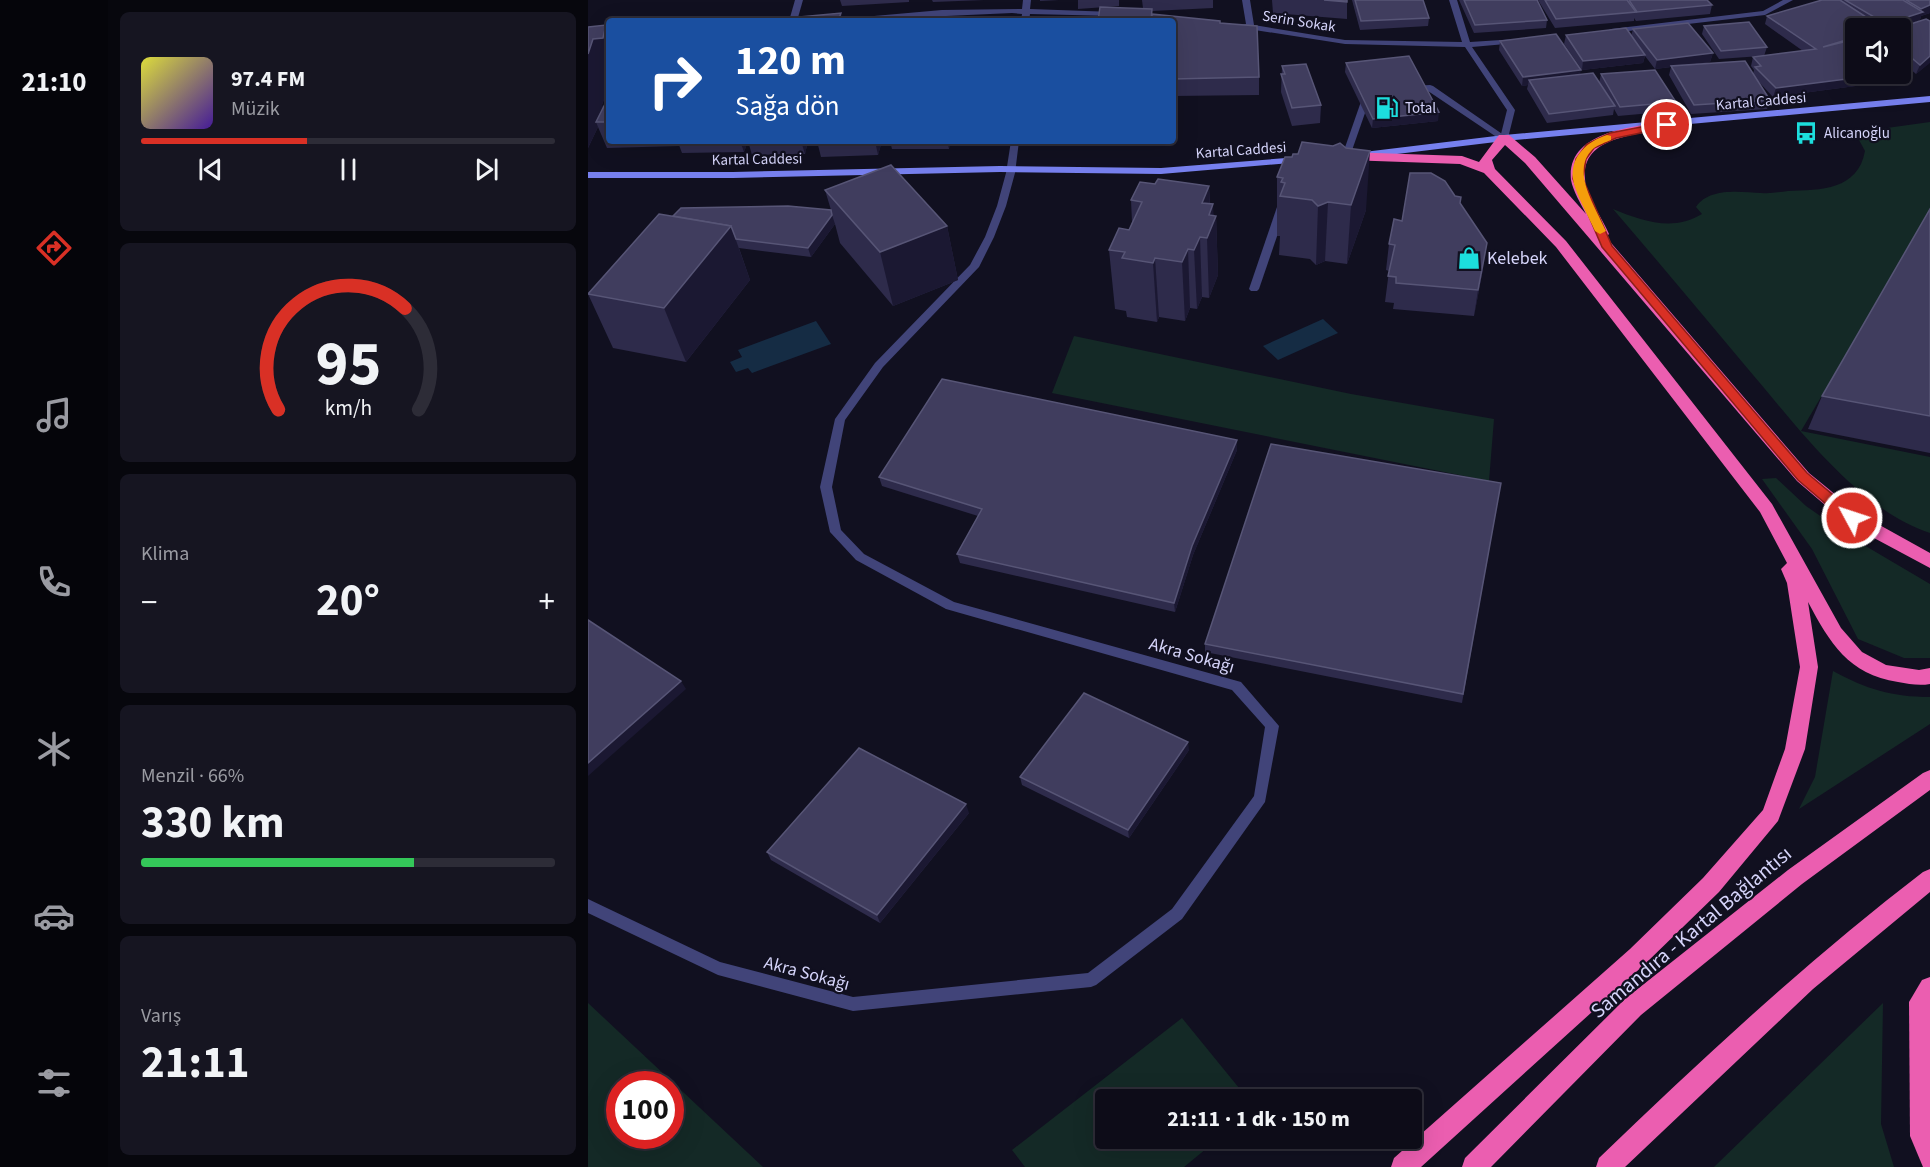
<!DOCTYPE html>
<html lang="tr">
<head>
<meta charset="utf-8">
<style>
	:root { --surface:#0d0c18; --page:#161521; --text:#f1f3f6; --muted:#9a9ba2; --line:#2d2c37; --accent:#d93025 }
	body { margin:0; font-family:"Source Sans 3",sans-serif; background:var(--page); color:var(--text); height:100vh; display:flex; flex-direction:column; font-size:22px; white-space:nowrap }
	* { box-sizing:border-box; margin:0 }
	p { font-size:20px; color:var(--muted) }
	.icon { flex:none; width:33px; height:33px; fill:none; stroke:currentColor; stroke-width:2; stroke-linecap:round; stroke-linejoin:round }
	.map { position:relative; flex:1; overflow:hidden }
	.side { display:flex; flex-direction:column; gap:12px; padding:12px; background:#07070d; width:480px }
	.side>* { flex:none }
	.hud { position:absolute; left:18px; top:18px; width:570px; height:126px; border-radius:6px; box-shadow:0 6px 24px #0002,0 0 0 2px var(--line); background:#1a4fa0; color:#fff; overflow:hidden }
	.tools { position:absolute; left:1257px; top:18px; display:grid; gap:12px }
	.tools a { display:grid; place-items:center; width:66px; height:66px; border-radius:6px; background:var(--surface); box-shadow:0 6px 24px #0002,0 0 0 2px var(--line); font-size:30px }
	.speed { position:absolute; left:18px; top:1071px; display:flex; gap:12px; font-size:30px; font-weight:700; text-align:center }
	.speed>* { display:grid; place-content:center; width:78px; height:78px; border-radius:50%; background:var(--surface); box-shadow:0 6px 24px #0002,0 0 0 2px var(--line); line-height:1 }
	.speed .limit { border:9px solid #d22; background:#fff; color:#111 }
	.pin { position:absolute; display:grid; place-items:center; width:51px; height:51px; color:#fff; margin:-26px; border:3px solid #fff; border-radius:50%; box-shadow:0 2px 6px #0007 }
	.me { position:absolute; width:66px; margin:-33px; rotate:310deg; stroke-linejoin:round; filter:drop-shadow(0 0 4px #0008) }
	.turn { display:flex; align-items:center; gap:21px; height:126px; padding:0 30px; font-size:27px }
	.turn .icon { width:78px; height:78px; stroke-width:2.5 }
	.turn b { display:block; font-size:42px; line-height:51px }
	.big { font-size:45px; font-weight:700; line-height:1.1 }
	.side .tile { flex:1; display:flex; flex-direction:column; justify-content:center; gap:9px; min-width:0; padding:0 21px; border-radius:9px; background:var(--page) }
	.side .dial { align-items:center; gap:0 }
	.dial svg { height:156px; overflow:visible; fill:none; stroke:var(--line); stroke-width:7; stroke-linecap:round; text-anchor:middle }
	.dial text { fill:var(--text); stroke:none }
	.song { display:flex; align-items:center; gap:18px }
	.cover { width:72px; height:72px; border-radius:9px; background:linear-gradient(135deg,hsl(60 70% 55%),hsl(260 70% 35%)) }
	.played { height:6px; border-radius:3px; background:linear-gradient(90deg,var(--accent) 40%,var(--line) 40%) }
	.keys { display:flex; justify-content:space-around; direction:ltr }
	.heat { display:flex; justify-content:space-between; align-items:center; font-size:33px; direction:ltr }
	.charge { height:9px; border-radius:4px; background:linear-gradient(90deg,#34c759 66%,var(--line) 0) }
	.trip { position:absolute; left:507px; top:1089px; width:327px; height:60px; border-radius:6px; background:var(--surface); box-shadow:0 6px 24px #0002,0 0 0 2px var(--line); font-weight:700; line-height:60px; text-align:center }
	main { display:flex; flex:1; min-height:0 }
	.tabs { display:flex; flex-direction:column; width:108px; justify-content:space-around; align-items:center; background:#05050a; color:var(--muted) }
	.tabs .icon { width:42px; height:42px }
	.tabs .active { color:var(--accent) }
	.tabs b { font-size:27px; color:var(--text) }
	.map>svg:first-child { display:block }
</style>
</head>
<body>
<main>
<nav class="tabs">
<b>21:10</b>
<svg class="icon active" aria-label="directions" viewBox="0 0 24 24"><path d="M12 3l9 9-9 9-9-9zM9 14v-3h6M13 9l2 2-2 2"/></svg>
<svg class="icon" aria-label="music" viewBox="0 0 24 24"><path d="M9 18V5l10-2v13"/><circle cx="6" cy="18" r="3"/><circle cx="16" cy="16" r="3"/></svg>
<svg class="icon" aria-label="phone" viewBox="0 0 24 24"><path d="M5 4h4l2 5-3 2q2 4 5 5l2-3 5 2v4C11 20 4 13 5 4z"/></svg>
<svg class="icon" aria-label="climate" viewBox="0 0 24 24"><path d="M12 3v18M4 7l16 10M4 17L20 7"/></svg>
<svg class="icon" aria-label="car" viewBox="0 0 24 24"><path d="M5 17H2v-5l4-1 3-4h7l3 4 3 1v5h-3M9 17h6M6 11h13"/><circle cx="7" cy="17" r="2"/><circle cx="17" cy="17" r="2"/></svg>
<svg class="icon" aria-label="filters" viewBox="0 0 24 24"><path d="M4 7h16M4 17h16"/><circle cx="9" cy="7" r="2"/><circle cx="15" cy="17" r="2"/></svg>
</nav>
<section class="side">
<div class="tile">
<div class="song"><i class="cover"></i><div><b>97.4 FM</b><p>Müzik</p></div></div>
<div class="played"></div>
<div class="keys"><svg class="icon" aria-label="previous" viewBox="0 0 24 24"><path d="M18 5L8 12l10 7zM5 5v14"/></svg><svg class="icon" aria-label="pause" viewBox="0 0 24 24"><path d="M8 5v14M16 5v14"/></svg><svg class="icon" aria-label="next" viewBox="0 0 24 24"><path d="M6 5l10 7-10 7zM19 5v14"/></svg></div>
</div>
<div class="tile dial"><svg viewBox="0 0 100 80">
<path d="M14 69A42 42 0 1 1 86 69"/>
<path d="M14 69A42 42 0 0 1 79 17" stroke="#d93025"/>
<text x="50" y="56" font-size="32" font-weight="700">95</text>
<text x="50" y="72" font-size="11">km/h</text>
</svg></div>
<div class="tile"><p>Klima</p>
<div class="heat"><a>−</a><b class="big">20°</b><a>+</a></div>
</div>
<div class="tile"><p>Menzil · 66%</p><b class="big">330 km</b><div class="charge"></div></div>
<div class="tile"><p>Varış</p><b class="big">21:11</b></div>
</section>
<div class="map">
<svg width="1342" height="1167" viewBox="0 0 1342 1167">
	<rect width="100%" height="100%" fill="#111020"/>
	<!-- green -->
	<g fill="#142926" fill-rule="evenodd">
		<path d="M1342,122V212L1213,431L1342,457V533C1268,509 1205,421 1155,363C1112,312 1069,260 1025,209C1054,221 1085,232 1114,214L1108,207C1121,187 1153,192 1173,193C1182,194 1191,192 1200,191C1233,190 1270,190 1277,151L1271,140L1270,132Z"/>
		<path d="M486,336L763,394L906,419L901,481L464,393Z"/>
		<path d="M1188,478L1218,506L1264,538L1342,584V658H1316L1270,639L1224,549L1174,479Z"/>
		<path d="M1245,671C1278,689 1304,697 1342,697V724L1211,809L1227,777Z"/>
		<path d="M0,1003L175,1167H0ZM82,1084V1136H32V1084Z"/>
		<path d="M1295,1003L1293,1124L1306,1167H1126Z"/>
		<path d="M594,1018L660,1099L518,1100V1138L630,1139L596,1167H437L424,1150Z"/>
	</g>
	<!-- water -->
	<g fill="#152c44">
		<path d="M735,319L750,333L690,360L675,346Z"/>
		<path d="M228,321L243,344L164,373L160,368L148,372L142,362L154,357L150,350Z"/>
	</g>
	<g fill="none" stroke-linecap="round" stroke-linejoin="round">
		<!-- lane -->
		<g fill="#414479" fill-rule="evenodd">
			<path d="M842,85L845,86L920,138L916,141L913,140L840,91L824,92L820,89L824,86Z"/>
			<path d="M780,90L784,93L762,156L761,158H755L754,156L776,93Z"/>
			<path d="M694,204L699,207L671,289L669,291H663L661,289L689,207Z"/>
		</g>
		<!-- street -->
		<g fill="#414479" fill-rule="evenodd">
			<path d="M207,0H215L209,21H201Z"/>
			<path d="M435,0H443L442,9L526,12L530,14L526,16L442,14L441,21H433L434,14L424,13L248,21L252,19L354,10L434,9Z"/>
			<path d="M654,0H662L666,25L757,40L874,42L861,0H869L882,42L929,39L933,41L929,43L884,47L927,110L920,138L916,141L912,138L919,110L877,47L757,44L654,28L650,26L658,24Z"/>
			<path d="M1195,0H1205L1177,15L1023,33L1019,31L1023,29L1175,11Z"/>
			<path d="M423,141H431L427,173L418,206L406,237L391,267L295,367L257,420L244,487L253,530L276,554L366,602L653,682L691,726L677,802L594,919L508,985L503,987L265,1011L130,975L0,913V899L132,962L265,997L500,973L584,909L666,796L677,727L644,690L358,609L268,560L242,532L232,487L247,419L287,363L382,265L397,237L409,206L418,173Z"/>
		</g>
		<!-- secondary -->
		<g fill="#7780ee" fill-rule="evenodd">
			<path d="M1342,96V102L916,141L776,158L772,155L776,152L916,135Z"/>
			<path d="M711,157L715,160L714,162L573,174L412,172L145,178H0V172H145L412,166L573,168Z"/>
		</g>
		<!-- highway -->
		<g fill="#eb5eb0" fill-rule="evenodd">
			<path d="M1079,121L1084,122L1086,125L1084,128C1054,135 993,134 997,179C998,197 1014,217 1021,234L1018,237L1221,473L1270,513L1342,553V568L1258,523L1209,481L937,163L917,145L904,160L907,169L978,241L1184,504L1253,628L1274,652L1298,665L1331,670L1342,668V684C1331,686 1321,684 1310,682C1260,674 1242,643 1220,602L1230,667L1217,749L1190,821L1131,892L1058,963L833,1167H803L806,1158L1042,949L1115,878L1175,810L1197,749L1212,667L1199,583L1193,569L1199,563L1172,512L968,247L896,173L872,164L759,160L752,156L759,152L874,156L891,162L911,135H921L947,157L998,214C993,204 985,191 983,180C978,131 1046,127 1079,121Z"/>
			<path d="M1342,770V790L1214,884L1053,1015L903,1167H874L877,1158L1037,999L1200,870L1335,773Z"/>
			<path d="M1342,869V892L1225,989L1037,1167H1008L1011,1158C1115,1058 1220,960 1335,872Z"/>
			<path d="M1342,977V1167H1335L1322,1136L1321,1002L1334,980Z"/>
		</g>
	</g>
	<!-- wall -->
	<g fill="#2e2b4b">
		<path d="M252,0H321V2L254,6Z"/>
		<path d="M344,0H396L345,2Z"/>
		<path d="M452,0H471L452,1Z"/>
		<path d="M490,0H531V6L490,9Z"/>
		<path d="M554,0H625V8L564,11V15L632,23L671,77V95L585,96V21H510L555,8Z"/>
		<path d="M684,0H759V19L685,13Z"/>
		<path d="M764,0H835L841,18L840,26L772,30Z"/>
		<path d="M871,0H949L959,20L958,28L886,33Z"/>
		<path d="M950,0H1119L1124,5L1122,14L1048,21L1046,18V21L967,28Z"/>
		<path d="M1234,0H1342V13L1333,16L1332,20L1308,28H1268L1317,71L1313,80L1185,97L1170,81L1182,100L1179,109L1103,114L1081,75L1083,67L1067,69L1057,56L1055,63L994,70L976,44L978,35L1043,36L1045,29L1125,53L1122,62L1104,65L1165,74L1166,70L1163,66L1165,57L1173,56L1131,59L1114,34L1116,26L1179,47L1176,56L1215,51L1177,24L1179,16Z"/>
		<path d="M0,27L21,85L14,105L15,108L21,96V141H160L156,152L94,153L91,145V146L19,148L10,127L0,148Z"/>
		<path d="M1312,28L1341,63L1328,74L1312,60Z"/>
		<path d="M912,41L1011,83L1013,74L1088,102L1086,111L1030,116L1026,109L1025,115L959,123L939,89L940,85L934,86L911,50Z"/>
		<path d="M758,63L850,121L784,128L757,72Z"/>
		<path d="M694,66L733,105L732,123L704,126L693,92Z"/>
		<path d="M160,141H220L217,154L164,155Z"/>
		<path d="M229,141H294L290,155L233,157Z"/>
		<path d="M302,141H362L361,149H304Z"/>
		<path d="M366,141H402L401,144L367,145Z"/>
		<path d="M697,157L778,210L759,264L737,261L728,265L722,259L691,255L692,236H689V177Z"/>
		<path d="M567,184L621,186L622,204L626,216H628L630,275L621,298L614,297L609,309L602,308L597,321L571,317L569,322L539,317L538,311L527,309L521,250L541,230L544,222L543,200Z"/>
		<path d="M237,190L359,226L370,280L305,306L252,243L247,224L223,257L151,248L162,280L98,362L25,348L0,294L85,216L243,210Z"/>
		<path d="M872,203L895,269L886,316L805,309L806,303L797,302L801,271L798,270L801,244L814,221Z"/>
		<path d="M1342,209V453L1220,429L1234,396Z"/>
		<path d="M649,450L605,555L587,612L372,563L369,554L390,516L294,486L291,477Z"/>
		<path d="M913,483L874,703L617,652V644Z"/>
		<path d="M601,750L541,838L434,785L432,777Z"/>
		<path d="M381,813L292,923L183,860L179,852Z"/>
	</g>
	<!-- shaded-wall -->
	<g fill="#1b1832">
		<path d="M1342,5V13L1333,16L1332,20L1308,28H1297L1298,24L1331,13L1333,9Z"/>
		<path d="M253,13L255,21H250Z"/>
		<path d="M18,25L21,32V85L14,105L17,112L8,122L10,127L0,148V54L5,39Z"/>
		<path d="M1268,37V45L1235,47Z"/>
		<path d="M1125,53L1122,62L1067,69L1069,60Z"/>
		<path d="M1057,55L1055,63L994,70L995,61Z"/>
		<path d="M1342,56V63L1328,74L1332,65Z"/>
		<path d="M993,70L991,79L941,80L940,85L934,86L935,77Z"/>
		<path d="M1312,71H1317L1313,80L1185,97L1188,88L1298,74H1312Z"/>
		<path d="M851,112L850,121L784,128L785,119Z"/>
		<path d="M152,141H160L156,152Z"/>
		<path d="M213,141H220L217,154Z"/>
		<path d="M287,141H294L290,155Z"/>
		<path d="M359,141H362L361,149Z"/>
		<path d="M782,151L778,210L759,264L763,205Z"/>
		<path d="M621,186L622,212L625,204L626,222L628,216L630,275L621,298L619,238L614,203Z"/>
		<path d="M740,202L737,261L728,265L730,206Z"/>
		<path d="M244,215L247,224L223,257L220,248Z"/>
		<path d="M143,226L162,280L98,362L76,308Z"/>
		<path d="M359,226L370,280L305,306L292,252Z"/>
		<path d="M612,237L614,297L609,309L606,250Z"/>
		<path d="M899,243L895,269L886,316L890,290Z"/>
		<path d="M600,249L602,308L597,321L594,262Z"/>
		<path d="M567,258L571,317L569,322L565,263Z"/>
		<path d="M649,440V450L605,555L587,612L586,603L604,546Z"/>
		<path d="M93,681L98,689L0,776V763Z"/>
		<path d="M600,742L601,750L541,838L540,830Z"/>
		<path d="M378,804L381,813L292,923L289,915Z"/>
	</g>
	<!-- building -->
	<g fill="#403d5e" stroke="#575576" stroke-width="1.5">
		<path d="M736,0H759V2Z"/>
		<path d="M767,0H835L841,18L773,21Z"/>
		<path d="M876,0H949L959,20L887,25Z"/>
		<path d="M957,0H1039L1048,12L968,19Z"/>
		<path d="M1041,0H1119L1124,5L1049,12Z"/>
		<path d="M1234,0H1252L1295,28H1268V37L1235,47L1268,39V74H1298L1188,88L1167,67L1173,66L1165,57L1228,49L1179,16Z"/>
		<path d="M1257,0H1315L1335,12L1298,24Z"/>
		<path d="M1318,0H1342V5L1333,9Z"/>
		<path d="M512,7L564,9L563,21H510Z"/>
		<path d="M253,13L250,21H189L190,19Z"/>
		<path d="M564,14L632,21V23L669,26L671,77L585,79V21H564Z"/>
		<path d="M314,17L313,21H256L257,18Z"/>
		<path d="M1338,19L1342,21V56L1332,65L1312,48V28H1310Z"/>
		<path d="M1161,22L1179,47L1133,51L1116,26Z"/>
		<path d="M1100,23L1125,53L1069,60L1045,29Z"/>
		<path d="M18,25L15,38L5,39L0,54V27Z"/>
		<path d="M1038,28L1057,55L995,61L978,35Z"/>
		<path d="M968,34L993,70L935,77L912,41Z"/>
		<path d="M821,56L851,112L785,119L758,63Z"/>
		<path d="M1157,61L1182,100L1106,105L1083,66Z"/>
		<path d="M718,64L733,105L704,108L693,74H697L694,66Z"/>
		<path d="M1067,70L1088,102L1032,107L1013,74Z"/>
		<path d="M1005,73L1027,106L961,114L941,80Z"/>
		<path d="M21,96V122H8Z"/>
		<path d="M714,142L745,146L752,143L758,148L782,151L763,205L740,202L730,206L724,200L692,196L697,183L693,182L695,178L689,177L697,157H704L705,154H710Z"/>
		<path d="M303,165L359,226L292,252L237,190Z"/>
		<path d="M822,173H843L857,181L867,196L873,197L872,203L899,243L890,290L808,283V277L800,276L807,245L801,244L806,219L814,221Z"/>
		<path d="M570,179L621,186L614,203L625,204L621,215L628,216L619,238L612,237L606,250L600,249L594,262L567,258L565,263L534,258L537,252L521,250L531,228L541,230L554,202L543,200L552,182L567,184Z"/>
		<path d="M200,206L243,210L244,215L220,248L148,239L143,226L85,216L93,208Z"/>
		<path d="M1342,209V416L1234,396Z"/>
		<path d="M71,214L143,226L76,308L0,294Z"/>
		<path d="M354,379L649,440L604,546L586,603L369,554L394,509L291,477Z"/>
		<path d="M683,444L913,483L875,694L617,644Z"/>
		<path d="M0,620L93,681L0,763Z"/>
		<path d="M496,693L600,742L540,830L432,777Z"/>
		<path d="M271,748L378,804L289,915L179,852Z"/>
	</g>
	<!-- route -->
	<path fill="#d93025" stroke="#8d1f18" stroke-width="1.5" d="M1079,122L1084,125L1082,127L1028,138L1006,148L998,159L995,179L1024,246L1219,473L1269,515L1270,518L1269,522H1259L1210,480L1014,247L985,179L988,159L999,144L1022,133Z"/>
	<!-- slow -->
	<path fill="#f59e0b" d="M1019,135L1023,136V140C1018,142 1010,145 1006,148C981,169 1008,208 1018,231L1012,234L1007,231C1001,217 987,193 985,179C982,156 1000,141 1019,135Z"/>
	<!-- icons -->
	<defs>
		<g id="fuel-bare" transform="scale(1.8)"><path d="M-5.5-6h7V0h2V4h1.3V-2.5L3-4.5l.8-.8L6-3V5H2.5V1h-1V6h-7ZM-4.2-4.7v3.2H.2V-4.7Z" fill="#1cdedd" stroke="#111020" stroke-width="2.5" paint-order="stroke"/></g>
		<g id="bus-bare" transform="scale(1.8)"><path d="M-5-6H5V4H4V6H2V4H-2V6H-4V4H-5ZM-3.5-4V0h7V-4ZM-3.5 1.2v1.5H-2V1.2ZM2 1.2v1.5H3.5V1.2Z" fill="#1cdedd" stroke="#111020" stroke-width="2.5" paint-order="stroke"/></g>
		<g id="shop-bare" transform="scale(1.8)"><path d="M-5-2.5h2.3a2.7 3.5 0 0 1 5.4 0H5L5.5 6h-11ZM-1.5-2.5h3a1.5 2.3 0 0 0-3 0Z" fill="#1cdedd" stroke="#111020" stroke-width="2.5" paint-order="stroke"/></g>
	</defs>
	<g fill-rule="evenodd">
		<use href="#fuel-bare" x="799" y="108"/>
		<use href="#bus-bare" x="1218" y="133"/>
		<use href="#shop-bare" x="881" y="258"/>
	</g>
	<g text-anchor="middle" stroke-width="4.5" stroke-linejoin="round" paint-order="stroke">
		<!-- far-street labels -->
		<g font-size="15" fill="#d5d4fa" stroke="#111020">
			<text transform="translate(711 21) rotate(9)" y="5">Serin Sokak</text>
			<text transform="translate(1173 101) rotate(-5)" y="5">Kartal Caddesi</text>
			<text transform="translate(653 150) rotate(-4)" y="5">Kartal Caddesi</text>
			<text transform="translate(169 159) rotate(-1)" y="5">Kartal Caddesi</text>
		</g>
		<!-- far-poi labels -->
		<g font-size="15" fill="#d5d4fa" stroke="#111020" text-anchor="start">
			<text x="817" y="113">Total</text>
			<text x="1236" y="138">Alicanoğlu</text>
		</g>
		<!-- poi labels -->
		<g font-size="18" fill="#d5d4fa" stroke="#111020" text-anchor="start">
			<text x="899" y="264">Kelebek</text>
		</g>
		<!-- street labels -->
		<g font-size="18" fill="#d5d4fa" stroke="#111020">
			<text transform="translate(604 655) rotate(16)" y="6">Akra Sokağı</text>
			<text transform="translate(219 973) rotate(15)" y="6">Akra Sokağı</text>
		</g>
		<!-- near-street labels -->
		<g font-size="21" fill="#d5d4fa" stroke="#111020">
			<text transform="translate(1103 932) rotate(-40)" y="7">Samandıra - Kartal Bağlantısı</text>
		</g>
	</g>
</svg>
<div class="tools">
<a><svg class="icon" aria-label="sound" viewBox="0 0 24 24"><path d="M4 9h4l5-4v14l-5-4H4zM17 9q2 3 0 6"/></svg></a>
</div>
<div class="speed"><div class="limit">100</div></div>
<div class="pin" style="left:1079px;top:125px;background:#d93025"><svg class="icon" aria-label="arrive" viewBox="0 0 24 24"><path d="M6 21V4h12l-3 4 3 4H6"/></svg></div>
<svg class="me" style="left:1264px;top:518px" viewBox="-20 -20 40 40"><circle r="17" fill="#d93025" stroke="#fff" stroke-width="3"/><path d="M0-11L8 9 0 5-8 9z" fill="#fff"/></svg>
<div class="trip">21:11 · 1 dk · 150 m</div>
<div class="hud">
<div class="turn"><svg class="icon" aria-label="right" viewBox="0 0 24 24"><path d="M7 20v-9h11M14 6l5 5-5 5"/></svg><div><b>120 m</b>Sağa dön</div></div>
</div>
</div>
</main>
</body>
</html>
